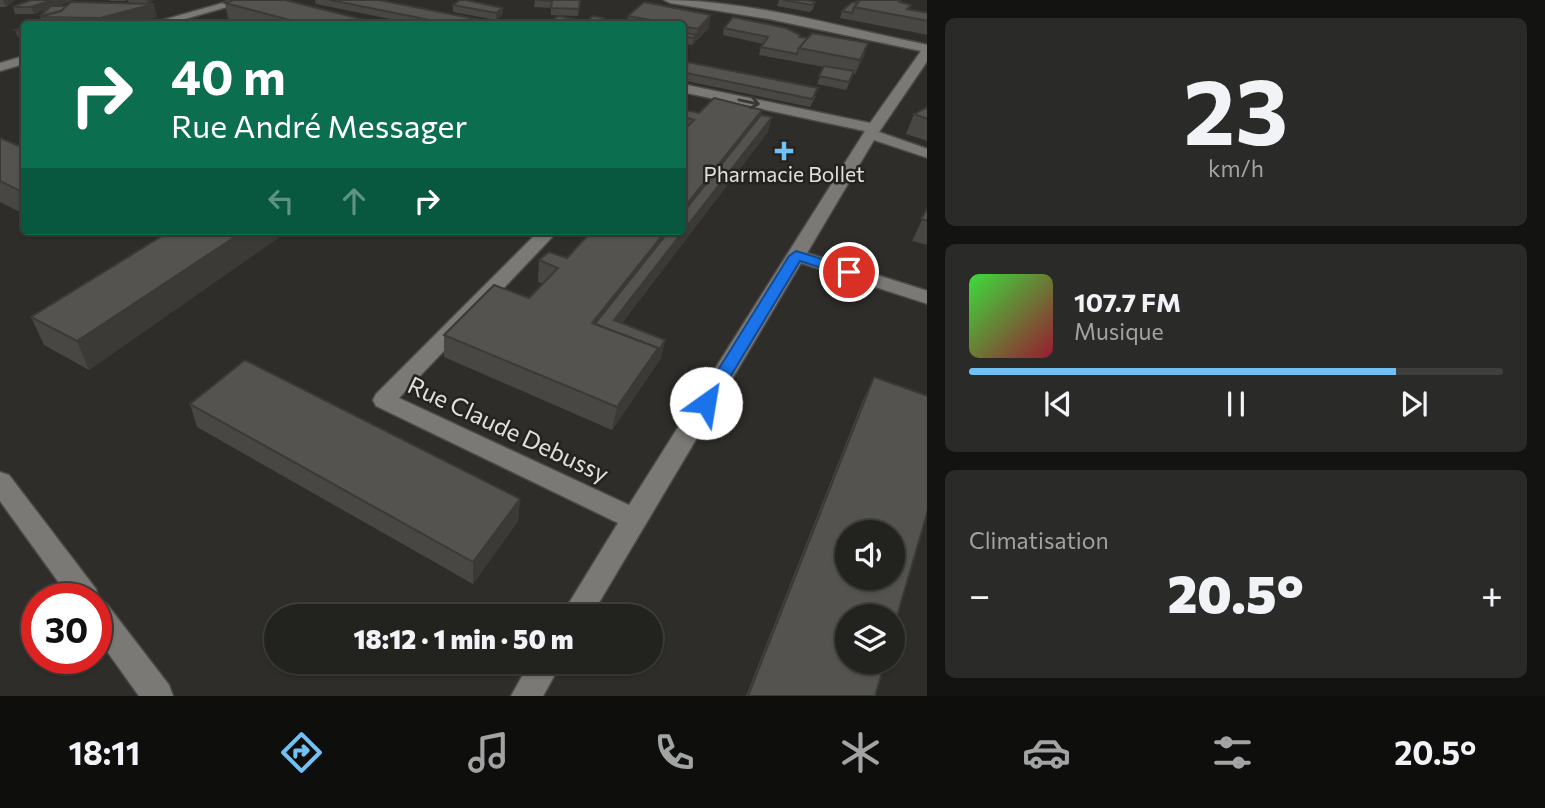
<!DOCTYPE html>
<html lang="fr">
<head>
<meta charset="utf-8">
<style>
	:root { --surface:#22221f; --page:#2a2a28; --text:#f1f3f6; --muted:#a2a4a4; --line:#3f3f3d; --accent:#71c1f5 }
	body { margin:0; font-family:Commissioner,sans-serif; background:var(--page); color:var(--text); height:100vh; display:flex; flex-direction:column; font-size:26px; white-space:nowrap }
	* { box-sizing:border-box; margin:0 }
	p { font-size:23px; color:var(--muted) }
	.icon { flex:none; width:38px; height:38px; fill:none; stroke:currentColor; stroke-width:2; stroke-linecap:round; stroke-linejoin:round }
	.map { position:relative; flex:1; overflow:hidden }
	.panel { display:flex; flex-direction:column; gap:18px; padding:18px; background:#131311; width:618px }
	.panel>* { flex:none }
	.guide { position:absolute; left:21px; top:21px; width:665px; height:214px; border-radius:7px; box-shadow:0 2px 5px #0004,0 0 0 2px var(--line); background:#0b6e4f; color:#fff; overflow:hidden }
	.buttons { position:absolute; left:835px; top:520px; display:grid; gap:14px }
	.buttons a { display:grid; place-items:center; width:70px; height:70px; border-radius:50%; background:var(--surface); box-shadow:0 2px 5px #0004,0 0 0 2px var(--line); font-size:35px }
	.speed { position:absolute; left:21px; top:583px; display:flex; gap:14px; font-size:35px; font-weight:700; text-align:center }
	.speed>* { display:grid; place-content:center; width:91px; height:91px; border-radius:50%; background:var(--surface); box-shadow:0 2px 5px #0004,0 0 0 2px var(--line); line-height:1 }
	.speed .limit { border:10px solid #d22; background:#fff; color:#111 }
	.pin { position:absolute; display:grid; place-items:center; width:60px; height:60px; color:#fff; margin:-30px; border:4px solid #fff; border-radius:50%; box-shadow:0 2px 7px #0007 }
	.me { position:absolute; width:77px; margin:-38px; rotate:32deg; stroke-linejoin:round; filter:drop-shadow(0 0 5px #0008) }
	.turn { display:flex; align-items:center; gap:24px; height:147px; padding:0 35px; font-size:32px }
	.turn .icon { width:91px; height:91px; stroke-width:2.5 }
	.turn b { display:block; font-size:49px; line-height:60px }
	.lanes { display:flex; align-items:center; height:66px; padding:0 35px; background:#0003; justify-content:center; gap:35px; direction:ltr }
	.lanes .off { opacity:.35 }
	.big { font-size:52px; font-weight:800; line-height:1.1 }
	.panel .card { flex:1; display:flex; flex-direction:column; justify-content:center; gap:10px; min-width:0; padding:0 24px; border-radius:10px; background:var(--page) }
	.panel .dial { align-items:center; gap:0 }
	.dial b { font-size:91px; line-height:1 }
	.song { display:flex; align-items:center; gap:21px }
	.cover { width:84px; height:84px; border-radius:10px; background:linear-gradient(135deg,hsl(120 70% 55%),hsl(350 70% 35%)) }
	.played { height:7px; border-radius:4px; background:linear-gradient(90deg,var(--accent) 80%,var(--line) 80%) }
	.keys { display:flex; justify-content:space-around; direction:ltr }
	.heat { display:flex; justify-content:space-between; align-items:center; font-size:38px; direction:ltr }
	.trip { position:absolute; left:264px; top:604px; width:399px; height:70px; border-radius:35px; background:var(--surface); box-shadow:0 2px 5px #0004,0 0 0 2px var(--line); font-weight:800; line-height:70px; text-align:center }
	.tabs { display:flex; height:112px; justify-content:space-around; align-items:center; background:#0e0e0c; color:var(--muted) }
	.tabs .icon { width:49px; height:49px }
	.tabs .active { color:var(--accent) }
	.tabs b { font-size:32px; color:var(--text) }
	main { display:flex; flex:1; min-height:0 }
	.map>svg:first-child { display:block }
</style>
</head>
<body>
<main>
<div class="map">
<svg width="928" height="696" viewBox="0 0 928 696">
	<rect width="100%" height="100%" fill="#2e2d29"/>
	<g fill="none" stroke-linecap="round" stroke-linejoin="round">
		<!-- minor casing -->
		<g stroke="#4b4a47" stroke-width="3">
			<g id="minor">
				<path d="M233,0H252L167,24H149Z"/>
				<path d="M664,0C750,0 843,28 928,45V60L879,132L928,149V158L874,140L807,253L928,291V304L801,263L591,616H561L618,523L376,406L373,400L376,394L539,231H558L399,398L629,505L865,131L682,92V84L870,123L921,51L769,19L670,3Z"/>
				<path d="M24,56V64L0,71V63Z"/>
				<path d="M0,472L9,475L96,589L99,600L106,603L169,685L173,696H139L96,636V598H70L0,501Z"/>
				<path d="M530,662H562L543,696H511Z"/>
			</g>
		</g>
		<!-- minor -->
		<use href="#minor" fill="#7b7975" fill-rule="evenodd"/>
	</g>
	<!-- wall -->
	<g fill="#494744">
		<path d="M0,0H15L6,7H0Z"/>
		<path d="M31,0H74L57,6L129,3L128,0H209H153L150,4L157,17L128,24H35L42,22L40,16L48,9L34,14H15L13,6Z"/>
		<path d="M109,0H127L125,1H110Z"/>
		<path d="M315,0H379L501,24H415L316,4Z"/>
		<path d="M535,0H580L578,16L551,15V8L534,7Z"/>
		<path d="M779,0H806L815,2L813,9L810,12L777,6Z"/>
		<path d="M860,0H902L901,3L911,5L909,9L925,12L928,11V35L840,18L842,11Z"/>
		<path d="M225,3L381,24H229Z"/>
		<path d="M453,5L503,8L502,15L496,20L453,12Z"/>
		<path d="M628,16L709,28L692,45L682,43V24H627Z"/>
		<path d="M24,28L22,40L18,37L15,30Z"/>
		<path d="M724,28L800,35V37L864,56L855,74L854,73L846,90L817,84L824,67L759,55L761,47L763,44L723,35Z"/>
		<path d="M682,61L816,96L810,107L682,80Z"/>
		<path d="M928,107V141L906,134L914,114Z"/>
		<path d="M762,110L761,115L768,132L622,323L665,340L661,358L612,430L444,357V335L529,298L543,284L538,282L539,260L567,258L682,231V113H699Z"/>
		<path d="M0,138L24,148V214L0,202Z"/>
		<path d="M928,207V245L912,241Z"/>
		<path d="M170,231H288L89,370L44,345L31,317Z"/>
		<path d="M874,377L875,696H746L863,400Z"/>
		<path d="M190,404L520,499L518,521L473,584L197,427Z"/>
	</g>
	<!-- shaded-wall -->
	<g fill="#3c3a37">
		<path d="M3,0H15L6,7Z"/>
		<path d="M52,0H74L34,14L31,7Z"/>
		<path d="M147,0H153L149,5L154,4L157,17L128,24H102L100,18L148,5Z"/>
		<path d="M503,8L502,15L496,20V13Z"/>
		<path d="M711,15L709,28L695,42L698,29Z"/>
		<path d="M24,31V39L22,40L20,32Z"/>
		<path d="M697,35L695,42L692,45L693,38Z"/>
		<path d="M868,43L864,56L855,74L860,60Z"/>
		<path d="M762,110L757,130L682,225V210Z"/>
		<path d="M772,117L768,132L611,337L614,320Z"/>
		<path d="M244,231H288L89,370L77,341Z"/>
		<path d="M666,231H678L600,331L592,323Z"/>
		<path d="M665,340L661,358L612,430L617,407L658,348Z"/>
		<path d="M520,499L518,521L473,584V562Z"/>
	</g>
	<!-- building -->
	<g fill="#55534f" stroke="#3c3a37" stroke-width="2" fill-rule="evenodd">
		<path d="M31,0H52L31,7H13Z"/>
		<path d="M234,0H285L381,24H305L225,3Z"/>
		<path d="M330,0H379L501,24H450Z"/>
		<path d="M460,0H465L503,8L496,13L453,5Z"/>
		<path d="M537,0H580L579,9L551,8L552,1Z"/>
		<path d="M783,0H806L815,2L812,5Z"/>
		<path d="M860,0H901L899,2L911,5L907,9L928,13V21L854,7Z"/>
		<path d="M859,1L854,7L852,13L842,11L851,3Z"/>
		<path d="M71,2L154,4L100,18L40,17L61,11Z"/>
		<path d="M644,2L711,15L698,29L682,26V24H674L628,16Z"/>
		<path d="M51,6H66L61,11L40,16Z"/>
		<path d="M558,16L583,21L579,24L549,23Z"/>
		<path d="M593,16L604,18L597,24H583Z"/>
		<path d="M733,17L786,28L800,35L799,37L808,38L799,48L797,54L761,47L768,37L724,28Z"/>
		<path d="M175,22L184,24H169Z"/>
		<path d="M24,28V31L20,32L15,30Z"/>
		<path d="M682,32L697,35L693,38L682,36Z"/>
		<path d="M812,33L868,43L860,60L799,48Z"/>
		<path d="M682,61L818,88L812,99L682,72Z"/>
		<path d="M824,66L854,71L849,82L819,76Z"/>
		<path d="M714,98L762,110L682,210V132L694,120L682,116V113L685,110L699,113Z"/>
		<path d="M928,107V119L914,114Z"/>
		<path d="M761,115L772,117L614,320L665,340L657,353L658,348L595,324L669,231H682V214Z"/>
		<path d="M0,138L24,148V193L0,181Z"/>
		<path d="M928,207V221L921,219Z"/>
		<path d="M170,231H244L77,341L31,317Z"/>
		<path d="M592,231H666L592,323L658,348L617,407L444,335L494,285L529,298L558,268L539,260L549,252L567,258Z"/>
		<path d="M245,360L520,499L473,562L190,404Z"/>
		<path d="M874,377L928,396V510L892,633V616H847V662H885L875,696H748ZM847,532H892V578H847Z"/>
	</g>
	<!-- one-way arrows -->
	<defs><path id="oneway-shaft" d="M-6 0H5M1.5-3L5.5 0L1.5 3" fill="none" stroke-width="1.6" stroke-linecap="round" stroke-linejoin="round" transform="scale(1.75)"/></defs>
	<use stroke="#3a3835" href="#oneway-shaft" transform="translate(749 102) rotate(12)"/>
	<!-- route -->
	<path fill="#1a73e8" stroke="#114b97" stroke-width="2" d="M796,251L854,269L856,272L849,277L800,261L712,407H700L697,403L700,399L789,256Z"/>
	<!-- markers -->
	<path fill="#71c1f5" stroke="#242320" stroke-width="2.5" d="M780.5 140.5h7v7h7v7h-7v7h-7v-7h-7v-7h7z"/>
	<g text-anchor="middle" stroke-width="5" stroke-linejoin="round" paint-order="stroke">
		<!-- far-poi labels -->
		<g font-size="21" fill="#e1e0de" stroke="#242320">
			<text x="784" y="182">Pharmacie Bollet</text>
		</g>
		<!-- street labels -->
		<g font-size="24" fill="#e1e0de" stroke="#242320">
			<text transform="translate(508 430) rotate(25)" y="8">Rue Claude Debussy</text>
		</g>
	</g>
</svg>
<div class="buttons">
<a><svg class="icon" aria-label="sound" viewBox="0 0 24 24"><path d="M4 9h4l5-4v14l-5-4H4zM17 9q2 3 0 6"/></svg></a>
<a><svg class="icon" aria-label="layers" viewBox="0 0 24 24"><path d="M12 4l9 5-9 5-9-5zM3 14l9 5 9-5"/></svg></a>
</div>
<div class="speed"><div class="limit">30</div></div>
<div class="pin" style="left:849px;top:272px;background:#d93025"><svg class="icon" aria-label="arrive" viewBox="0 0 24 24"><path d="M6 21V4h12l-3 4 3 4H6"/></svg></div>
<svg class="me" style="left:706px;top:403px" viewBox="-20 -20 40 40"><circle r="19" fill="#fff"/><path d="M0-13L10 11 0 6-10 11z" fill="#1a73e8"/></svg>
<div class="trip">18:12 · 1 min · 50 m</div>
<div class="guide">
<div class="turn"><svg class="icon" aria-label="right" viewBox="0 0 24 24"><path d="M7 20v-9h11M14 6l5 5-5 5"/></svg><div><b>40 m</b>Rue André Messager</div></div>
<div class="lanes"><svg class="icon off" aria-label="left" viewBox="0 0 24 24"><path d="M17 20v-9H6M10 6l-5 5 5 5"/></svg><svg class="icon off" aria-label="ahead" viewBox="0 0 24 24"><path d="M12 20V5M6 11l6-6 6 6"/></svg><svg class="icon" aria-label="right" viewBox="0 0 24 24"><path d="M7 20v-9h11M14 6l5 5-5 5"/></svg></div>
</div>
</div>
<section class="panel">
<div class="card dial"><b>23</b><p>km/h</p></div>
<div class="card">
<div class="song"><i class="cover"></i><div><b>107.7 FM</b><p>Musique</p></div></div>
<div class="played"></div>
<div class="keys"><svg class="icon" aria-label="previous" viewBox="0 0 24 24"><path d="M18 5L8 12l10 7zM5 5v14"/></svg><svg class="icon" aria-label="pause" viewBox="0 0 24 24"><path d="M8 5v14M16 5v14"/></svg><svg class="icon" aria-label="next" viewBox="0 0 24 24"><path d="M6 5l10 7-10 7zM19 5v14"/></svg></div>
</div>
<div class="card"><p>Climatisation</p>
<div class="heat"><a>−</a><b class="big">20.5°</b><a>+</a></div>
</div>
</section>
</main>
<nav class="tabs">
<b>18:11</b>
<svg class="icon active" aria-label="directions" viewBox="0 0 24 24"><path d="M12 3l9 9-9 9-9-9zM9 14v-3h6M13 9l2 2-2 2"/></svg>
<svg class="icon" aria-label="music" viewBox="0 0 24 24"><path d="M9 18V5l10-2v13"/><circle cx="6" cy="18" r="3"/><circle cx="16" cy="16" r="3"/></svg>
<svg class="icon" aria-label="phone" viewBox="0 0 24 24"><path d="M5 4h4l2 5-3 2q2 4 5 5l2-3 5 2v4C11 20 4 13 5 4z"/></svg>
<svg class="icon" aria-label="climate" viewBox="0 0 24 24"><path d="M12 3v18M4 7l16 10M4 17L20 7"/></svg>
<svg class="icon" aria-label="car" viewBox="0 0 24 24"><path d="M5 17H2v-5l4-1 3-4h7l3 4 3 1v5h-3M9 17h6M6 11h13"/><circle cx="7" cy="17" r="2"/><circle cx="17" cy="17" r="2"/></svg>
<svg class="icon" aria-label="filters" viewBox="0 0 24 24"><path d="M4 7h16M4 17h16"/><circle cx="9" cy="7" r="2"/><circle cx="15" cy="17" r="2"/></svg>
<b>20.5°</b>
</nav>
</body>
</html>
